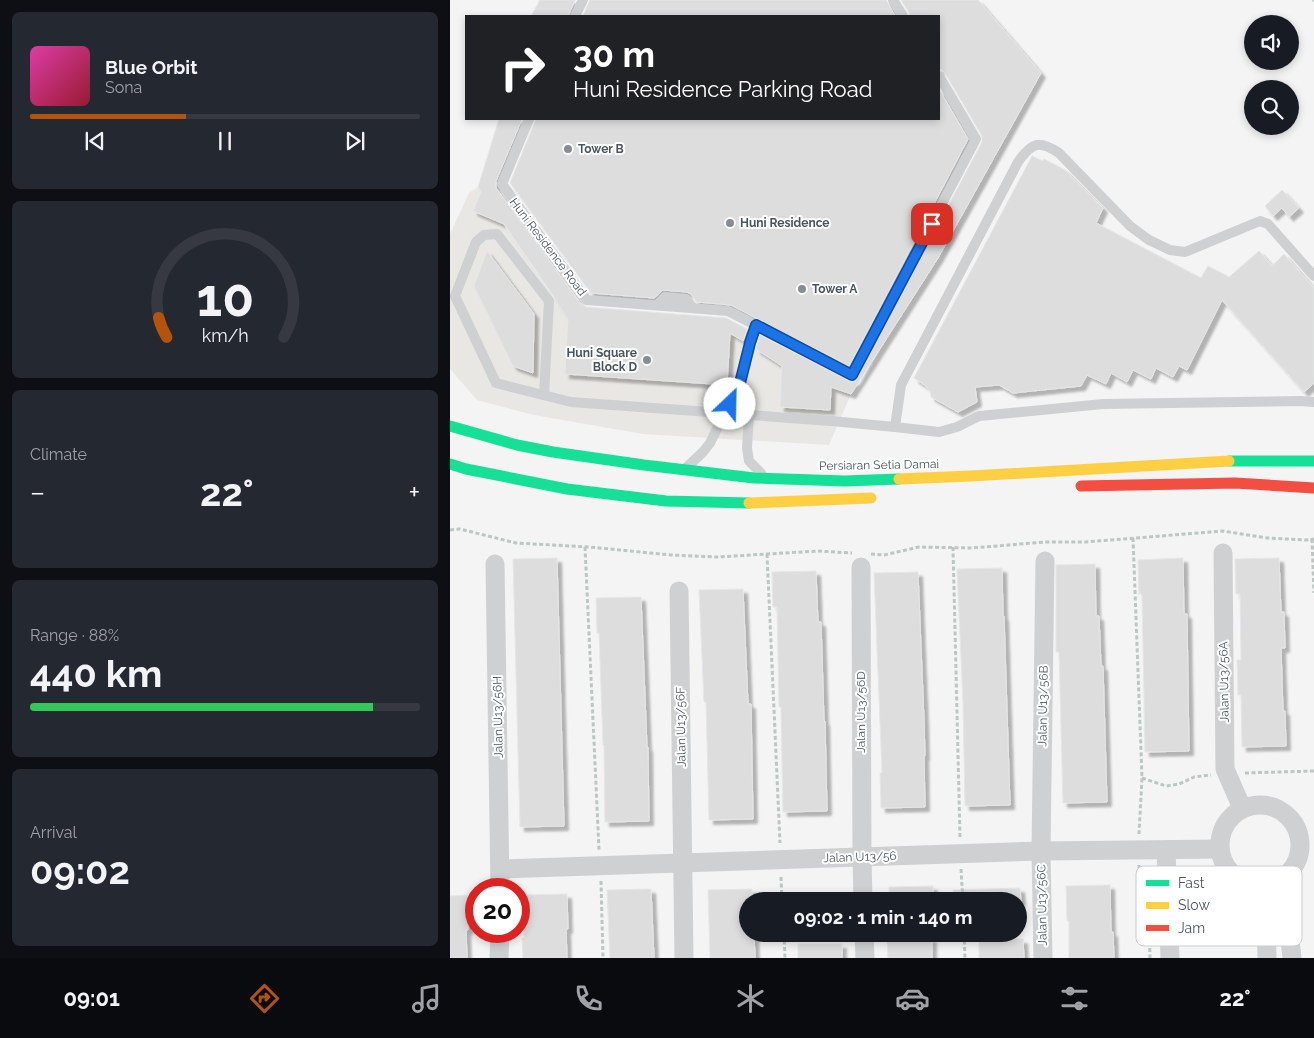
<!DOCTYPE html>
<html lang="en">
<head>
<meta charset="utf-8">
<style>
	:root { --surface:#171b24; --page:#242831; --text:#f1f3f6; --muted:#9ea1a6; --line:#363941; --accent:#b45309 }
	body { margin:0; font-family:Raleway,sans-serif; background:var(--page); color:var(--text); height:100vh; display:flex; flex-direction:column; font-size:19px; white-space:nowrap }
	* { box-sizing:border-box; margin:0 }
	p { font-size:16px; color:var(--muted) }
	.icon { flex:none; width:28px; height:28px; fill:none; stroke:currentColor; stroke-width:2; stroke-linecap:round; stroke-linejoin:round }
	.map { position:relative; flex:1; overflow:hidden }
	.side { display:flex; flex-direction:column; gap:12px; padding:12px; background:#0d0f14; width:450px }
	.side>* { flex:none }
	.banner { position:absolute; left:15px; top:15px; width:475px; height:105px; border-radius:0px; box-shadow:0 2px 8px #0003; background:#202124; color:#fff; overflow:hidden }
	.controls { position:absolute; left:794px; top:15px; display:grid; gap:10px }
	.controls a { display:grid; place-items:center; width:55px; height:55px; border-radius:50%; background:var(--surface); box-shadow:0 2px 8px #0003; font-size:25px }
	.speed { position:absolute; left:15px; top:878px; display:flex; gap:10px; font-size:25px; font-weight:700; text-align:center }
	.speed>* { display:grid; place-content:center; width:65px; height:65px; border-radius:50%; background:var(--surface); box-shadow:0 2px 8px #0003; line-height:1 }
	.speed .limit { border:8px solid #d22; background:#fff; color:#111 }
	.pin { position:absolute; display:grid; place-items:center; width:42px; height:42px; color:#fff; margin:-21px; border-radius:10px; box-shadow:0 2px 8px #0006 }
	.me { position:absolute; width:55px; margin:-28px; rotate:24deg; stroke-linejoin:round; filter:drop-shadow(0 0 4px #0008) }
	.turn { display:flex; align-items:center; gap:18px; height:105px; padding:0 25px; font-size:22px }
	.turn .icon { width:65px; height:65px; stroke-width:2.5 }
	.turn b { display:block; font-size:35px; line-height:42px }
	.big { font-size:38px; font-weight:700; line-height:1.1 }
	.side .tile { flex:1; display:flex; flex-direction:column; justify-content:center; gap:8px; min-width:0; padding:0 18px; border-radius:8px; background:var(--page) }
	.side .dial { align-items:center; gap:0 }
	.dial svg { height:130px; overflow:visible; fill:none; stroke:var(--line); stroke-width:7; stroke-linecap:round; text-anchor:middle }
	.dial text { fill:var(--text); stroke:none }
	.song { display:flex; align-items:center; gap:15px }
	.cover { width:60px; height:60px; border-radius:8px; background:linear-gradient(135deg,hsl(320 70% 55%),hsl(350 70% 35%)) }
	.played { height:5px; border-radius:2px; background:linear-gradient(90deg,var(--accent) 40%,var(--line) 40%) }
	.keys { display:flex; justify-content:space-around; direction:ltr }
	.heat { display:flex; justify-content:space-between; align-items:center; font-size:28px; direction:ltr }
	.charge { height:8px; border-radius:4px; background:linear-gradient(90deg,#34c759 88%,var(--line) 0) }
	.trip { position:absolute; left:289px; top:892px; width:288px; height:50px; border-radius:25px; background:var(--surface); box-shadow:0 2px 8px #0003; font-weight:700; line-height:50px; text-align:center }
	.tabs { display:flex; height:80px; justify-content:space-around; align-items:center; background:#090b0e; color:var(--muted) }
	.tabs .icon { width:35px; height:35px }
	.tabs .on { color:var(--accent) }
	.tabs b { font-size:22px; color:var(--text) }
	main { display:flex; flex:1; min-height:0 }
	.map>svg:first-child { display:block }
</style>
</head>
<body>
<main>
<section class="side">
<div class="tile">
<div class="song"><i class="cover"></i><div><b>Blue Orbit</b><p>Sona</p></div></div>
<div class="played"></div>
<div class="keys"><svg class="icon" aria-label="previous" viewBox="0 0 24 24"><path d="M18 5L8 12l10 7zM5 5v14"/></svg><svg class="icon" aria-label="pause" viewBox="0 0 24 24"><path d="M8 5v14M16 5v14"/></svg><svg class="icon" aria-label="next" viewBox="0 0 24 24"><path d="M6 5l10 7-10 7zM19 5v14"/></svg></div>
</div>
<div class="tile dial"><svg viewBox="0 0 100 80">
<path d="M14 69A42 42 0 1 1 86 69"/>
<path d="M14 69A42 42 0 0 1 9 57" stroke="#b45309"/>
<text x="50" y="56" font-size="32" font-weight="700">10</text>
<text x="50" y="72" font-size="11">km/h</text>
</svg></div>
<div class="tile"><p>Climate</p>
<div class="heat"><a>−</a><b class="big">22°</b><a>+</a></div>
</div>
<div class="tile"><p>Range · 88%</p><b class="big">440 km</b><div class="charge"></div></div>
<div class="tile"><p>Arrival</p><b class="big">09:02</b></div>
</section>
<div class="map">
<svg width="864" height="958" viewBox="0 0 864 958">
	<defs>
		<filter id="shadow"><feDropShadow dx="4.5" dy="4.5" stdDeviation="1" flood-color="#0004"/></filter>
	</defs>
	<rect width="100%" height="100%" fill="#f4f4f4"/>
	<!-- commercial -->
	<path fill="#e8e7e3" d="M28,187L114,313L191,329L285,336L333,366L401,394L379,445L193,434L84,415L27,400L0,369V234L19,193Z"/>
	<!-- building -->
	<g fill="#ddddde" stroke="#e5e6e7" filter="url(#shadow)">
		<path d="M90,0H125L118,16H81Z"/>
		<path d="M140,0H436L445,16H133Z"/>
		<path d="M451,0H528L591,73L488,258L401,394L381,387L380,410L330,407L332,366L306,349L310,335L399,381L403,382L406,380L532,142V136L495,73L492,70L489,69V16H460L459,12Z"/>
		<path d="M489,89L518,139L399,366L281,305L247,302L241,294L237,292L213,290L204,298L141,293L60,183L86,119H489Z"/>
		<path d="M49,119H72L46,181V188L131,304L136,307L276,318L297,329L293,341L280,333L277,385L115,374L118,319L106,301L104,297L54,224L23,211L31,192L28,187Z"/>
		<path d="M582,156L593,161L594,159L615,170L653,208L646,223L751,278L758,266L779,277L809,251L822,266L834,254L864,288V383L854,392L772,300L737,370L729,366L723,377L706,368L701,379L683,370L677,382L661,373L656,384L637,375L631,386L563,393L549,385L525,387L527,402L508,412L481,397L480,391L476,386L464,378Z"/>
		<path d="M832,190L849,208L839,217L832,208L823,216L815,206Z"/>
		<path d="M37,251L84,314L83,373L63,366L24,286Z"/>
		<path d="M107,558L114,826L70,827L63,559Z"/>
		<path d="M733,558L734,614H737L739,751L695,752L692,594H689L688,560Z"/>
		<path d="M829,558L831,612H834L835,648H831L833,711H835L836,746L792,747L791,695H788L787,660H791L790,594H786L785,559Z"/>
		<path d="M645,564L646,616H649L651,666H653L657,802L613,803L609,652H606V565Z"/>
		<path d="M552,568L553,616H554L560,805L515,806L513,703L507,569Z"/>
		<path d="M366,571L368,622H371L374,721H375L377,811L333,812L331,707H329L327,607H323L322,572Z"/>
		<path d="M468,572L474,721L475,756H474L475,807L431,808L430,773H432L424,573Z"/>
		<path d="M293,589L298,704H301L303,819L259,820L256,702H254L249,590Z"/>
		<path d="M191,597L197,747H198L199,821L155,822L154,745H153L149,633H147L146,598Z"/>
		<path d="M660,885L661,932H663L664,958H619V921H617L616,886Z"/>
		<path d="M483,886V901H439V887Z"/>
		<path d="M570,888L571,901H503V890Z"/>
		<path d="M201,889L204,958H160L157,890Z"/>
		<path d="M302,889V901H298V934H304L305,958H260L258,890Z"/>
		<path d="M117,894L118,929H116L117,958H73L72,938H74L72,895Z"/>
		<path d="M17,895L18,930H16L17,958H0V896Z"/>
		<path d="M437,938H482V958H438Z"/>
		<path d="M573,939L574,958H529V940Z"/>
		<rect x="348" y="944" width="44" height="14"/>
	</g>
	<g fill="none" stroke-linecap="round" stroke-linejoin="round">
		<!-- path -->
		<g stroke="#bcc7c4" stroke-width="3" stroke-dasharray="4 2.5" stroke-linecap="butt">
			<path d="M863,0L864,1"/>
			<path d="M0,530L10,529L66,543L139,547L221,555L267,557L368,551L402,553"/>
			<path d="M683,538L692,778L689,834"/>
			<path d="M862,539L864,593"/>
			<path d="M135,547L149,850"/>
			<path d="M503,547L510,838"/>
			<path d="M317,554L330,843"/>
			<path d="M421,554L434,555L469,547L522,548L595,542H636L773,531L817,538L856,540L864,539"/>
			<path d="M795,773L864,771"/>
			<path d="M692,778L716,786L729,784L744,777L761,775"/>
			<path d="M689,865L690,878L698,899L699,916L700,958"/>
			<path d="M511,869L513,901"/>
			<path d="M331,877L332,901"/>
			<path d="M151,881L153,958"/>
			<path d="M334,934L335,958"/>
			<path d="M514,934L515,958"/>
		</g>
		<!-- lane -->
		<g stroke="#ced0d2" stroke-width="10">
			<path d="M443,0L453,16"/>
			<path d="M125,16L133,0"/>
			<path d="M79,119L52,184L137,300L278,311L402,375L526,139L489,76"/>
			<path d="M207,305L215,297L236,299L243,308"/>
			<path d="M94,395L99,301L47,234L34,235L26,242L5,296L46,383L121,402L381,421L445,427L489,432L507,427L529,416L653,404L850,401L864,402"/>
			<path d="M287,395L299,415L297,448L299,461L311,473"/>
			<path d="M445,427L451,385L568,162C582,142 589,140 609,153L680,226L699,240L720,250L735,252L810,221L818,224L864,276"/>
			<path d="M237,467L253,452L260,443L274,414L287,395L300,343L306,325"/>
		</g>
		<!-- street -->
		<g stroke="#ced0d2" stroke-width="19">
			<path d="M773,553L775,769L792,808"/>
			<path d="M45,564L50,889"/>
			<path d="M411,567L412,857L413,901"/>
			<path d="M229,591L234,958"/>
			<circle cx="810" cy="845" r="40"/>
			<path d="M716,850L720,958"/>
			<path d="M51,869L591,851L770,849"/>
			<path d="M833,878L842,958"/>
			<path d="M810,885L816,909L817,958"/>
			<path d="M414,934L415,958"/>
			<path d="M49,958L50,931"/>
			<path d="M593,958L591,851L595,561"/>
		</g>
		<!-- fast -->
		<g stroke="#16e098" stroke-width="11">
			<path d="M0,426L67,445L103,452L194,465L304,478L395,481L449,479"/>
			<path d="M779,461H864"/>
			<path d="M0,464L16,469L117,489L216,501L299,503"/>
		</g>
		<!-- slow -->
		<g stroke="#ffcf43" stroke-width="11">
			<path d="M449,479L521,476L779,461"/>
			<path d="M299,503L421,498"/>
		</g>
		<!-- jam -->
		<path stroke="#f24e42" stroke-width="11" d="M631,486L785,483L864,488"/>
	</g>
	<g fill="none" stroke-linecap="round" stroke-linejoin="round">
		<!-- route casing -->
		<g stroke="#114b97" stroke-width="12">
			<path id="route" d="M280,404L287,395L300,343L306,325L402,375L482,224"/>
		</g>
		<!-- route -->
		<use href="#route" stroke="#1a73e8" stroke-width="9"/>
	</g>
	<!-- markers -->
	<g fill="#868d94" stroke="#fff" stroke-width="2">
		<circle cx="118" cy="149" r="5"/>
		<circle cx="280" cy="223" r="5"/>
		<circle cx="352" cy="289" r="5"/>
		<circle cx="197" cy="360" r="5"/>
	</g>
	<g text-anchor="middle" stroke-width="4" stroke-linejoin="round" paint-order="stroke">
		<!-- poi labels -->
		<g font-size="12" font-weight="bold" fill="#4a5661" stroke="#fff" text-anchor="start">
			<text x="128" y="153">Tower B</text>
			<text x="290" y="227">Huni Residence</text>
			<text x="362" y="293">Tower A</text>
			<text x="187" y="357" text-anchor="end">Huni Square<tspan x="187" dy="14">Block D</tspan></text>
		</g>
		<!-- street labels -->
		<g font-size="12" fill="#4a5661" stroke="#fff">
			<text transform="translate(98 247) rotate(53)" y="4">Huni Residence Road</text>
			<text transform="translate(429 465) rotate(-1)" y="4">Persiaran Setia Damai</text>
			<text transform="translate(774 682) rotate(-91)" y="4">Jalan U13/56A</text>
			<text transform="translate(593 706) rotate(-89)" y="4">Jalan U13/56B</text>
			<text transform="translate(411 712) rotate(-90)" y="4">Jalan U13/56D</text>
			<text transform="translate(48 717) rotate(-91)" y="4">Jalan U13/56H</text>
			<text transform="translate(231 727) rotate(-91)" y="4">Jalan U13/56F</text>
			<text transform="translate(410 857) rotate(-2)" y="4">Jalan U13/56</text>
			<text transform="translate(592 905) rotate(-91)" y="4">Jalan U13/56C</text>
		</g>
	</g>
	<!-- legend -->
	<rect x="686" y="866" width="166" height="80" rx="8" fill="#fff" stroke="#c9ccd0" stroke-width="1"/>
	<rect x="696" y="880" width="23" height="6" fill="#16e098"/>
	<rect x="696" y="902" width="23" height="7" fill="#ffcf43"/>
	<rect x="696" y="925" width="23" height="6" fill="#f24e42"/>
	<g font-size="14" fill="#4a5661">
		<text x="728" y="888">Fast</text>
		<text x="728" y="910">Slow</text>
		<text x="728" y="933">Jam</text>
	</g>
</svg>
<div class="controls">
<a><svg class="icon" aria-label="sound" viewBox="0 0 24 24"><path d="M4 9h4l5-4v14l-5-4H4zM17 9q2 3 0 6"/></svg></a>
<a><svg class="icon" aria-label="search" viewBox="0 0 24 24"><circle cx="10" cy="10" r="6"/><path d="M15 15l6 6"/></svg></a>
</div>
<div class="speed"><div class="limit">20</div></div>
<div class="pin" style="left:482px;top:224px;background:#d93025"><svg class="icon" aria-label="arrive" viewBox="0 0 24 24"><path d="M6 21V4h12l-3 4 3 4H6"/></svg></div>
<svg class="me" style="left:280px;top:404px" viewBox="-20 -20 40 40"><circle r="19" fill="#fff"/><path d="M0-13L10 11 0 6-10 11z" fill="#1a73e8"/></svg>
<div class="trip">09:02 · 1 min · 140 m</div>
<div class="banner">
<div class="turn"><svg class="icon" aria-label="right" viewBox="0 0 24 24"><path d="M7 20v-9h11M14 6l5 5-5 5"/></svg><div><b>30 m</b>Huni Residence Parking Road</div></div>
</div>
</div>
</main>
<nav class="tabs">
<b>09:01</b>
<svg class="icon on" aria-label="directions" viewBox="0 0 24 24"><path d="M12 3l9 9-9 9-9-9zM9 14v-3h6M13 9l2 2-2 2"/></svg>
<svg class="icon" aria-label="music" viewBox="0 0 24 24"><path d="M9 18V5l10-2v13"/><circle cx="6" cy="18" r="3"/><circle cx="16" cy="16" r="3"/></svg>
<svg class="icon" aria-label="phone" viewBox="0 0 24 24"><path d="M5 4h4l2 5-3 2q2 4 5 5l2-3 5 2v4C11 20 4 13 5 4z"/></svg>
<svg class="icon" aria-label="climate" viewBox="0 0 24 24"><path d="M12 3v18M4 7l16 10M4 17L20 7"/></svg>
<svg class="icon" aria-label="car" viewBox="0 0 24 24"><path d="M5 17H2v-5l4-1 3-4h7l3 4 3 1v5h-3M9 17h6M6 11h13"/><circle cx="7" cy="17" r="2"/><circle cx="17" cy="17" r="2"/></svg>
<svg class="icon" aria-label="filters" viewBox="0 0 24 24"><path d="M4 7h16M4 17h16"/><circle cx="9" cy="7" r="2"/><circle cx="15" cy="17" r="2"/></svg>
<b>22°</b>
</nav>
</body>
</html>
